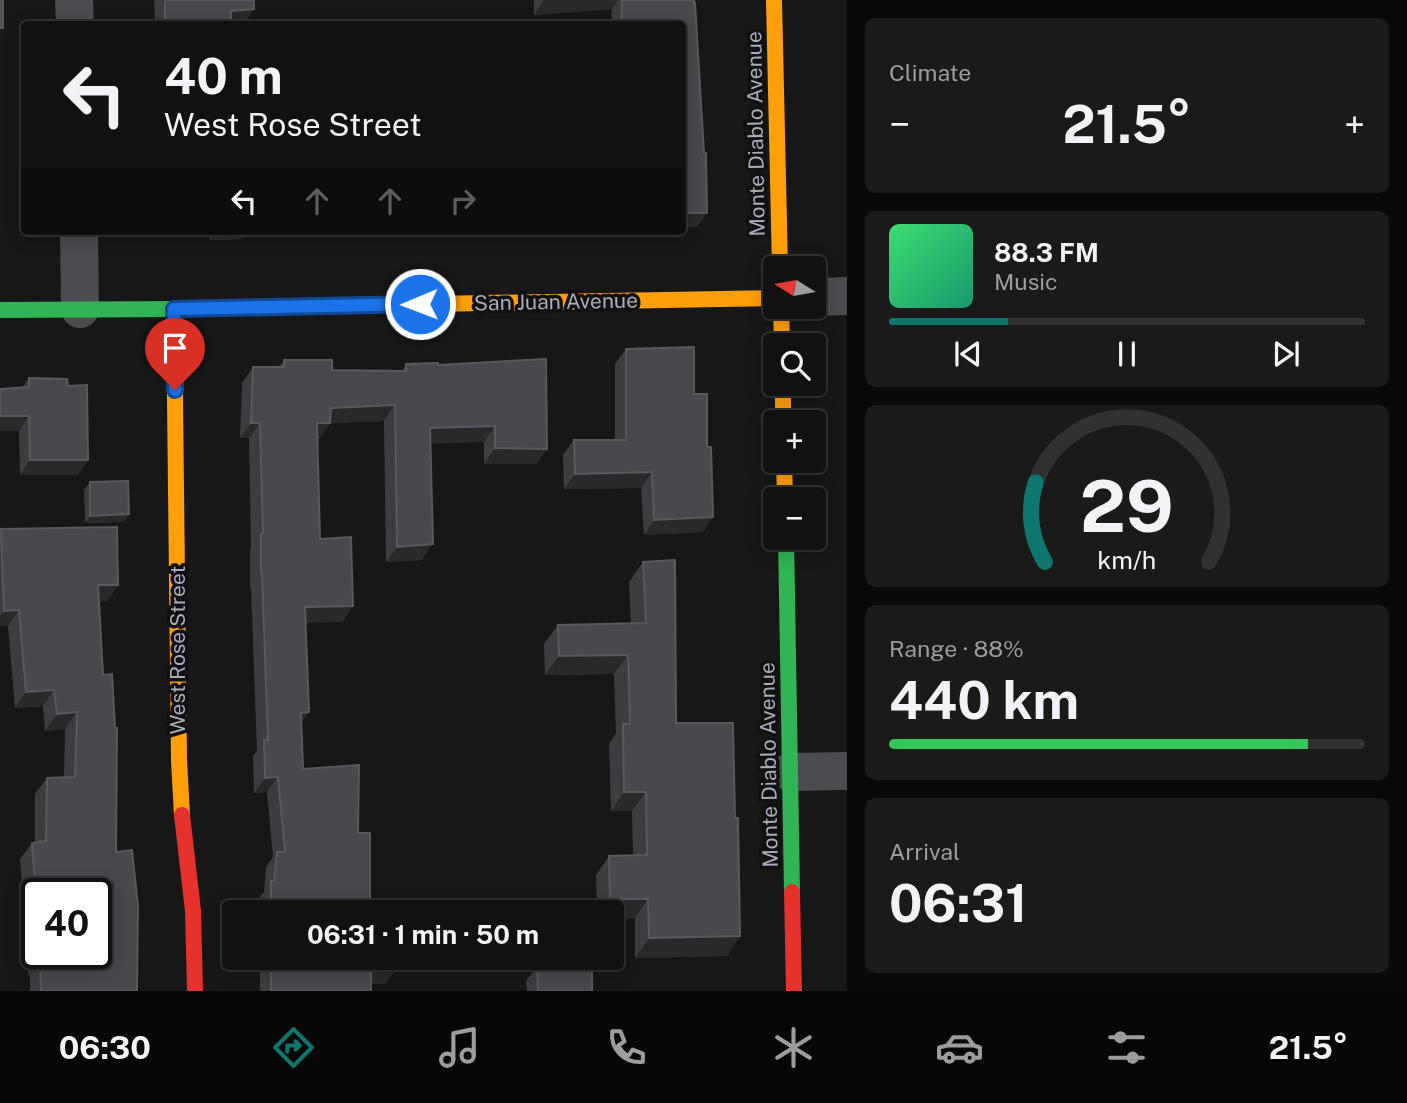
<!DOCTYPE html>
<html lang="en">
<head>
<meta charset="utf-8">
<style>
	:root { --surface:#111; --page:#1a1a1a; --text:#f1f3f6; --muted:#9c9d9f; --line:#303131; --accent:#0f766e }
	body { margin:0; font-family:"Public Sans",sans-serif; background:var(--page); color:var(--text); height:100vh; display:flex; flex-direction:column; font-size:26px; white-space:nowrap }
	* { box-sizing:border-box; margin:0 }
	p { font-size:23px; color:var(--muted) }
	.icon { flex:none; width:38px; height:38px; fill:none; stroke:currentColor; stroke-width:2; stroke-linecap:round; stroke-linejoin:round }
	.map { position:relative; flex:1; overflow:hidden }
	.sheet { display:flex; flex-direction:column; gap:18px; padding:18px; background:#090909; width:560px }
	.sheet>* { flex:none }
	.top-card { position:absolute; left:21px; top:21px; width:665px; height:214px; border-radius:7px; box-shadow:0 4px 18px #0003,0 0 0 2px var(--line); background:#111; color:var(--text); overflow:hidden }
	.needle { width:46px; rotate:281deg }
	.tools { position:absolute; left:763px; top:256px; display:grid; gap:14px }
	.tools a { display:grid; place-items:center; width:63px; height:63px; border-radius:7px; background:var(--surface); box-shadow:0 4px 18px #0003,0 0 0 2px var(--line); font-size:35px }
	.speed { position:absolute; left:21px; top:878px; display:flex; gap:14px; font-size:35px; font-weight:700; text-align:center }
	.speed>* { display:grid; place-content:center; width:91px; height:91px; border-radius:50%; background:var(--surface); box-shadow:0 4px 18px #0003,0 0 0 2px var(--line); line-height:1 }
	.speed .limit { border:4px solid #111; border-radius:10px; background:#fff; color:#111 }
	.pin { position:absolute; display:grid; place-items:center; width:60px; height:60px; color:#fff; margin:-72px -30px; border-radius:50% 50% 50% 0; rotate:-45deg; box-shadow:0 0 7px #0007 }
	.pin .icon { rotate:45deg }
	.me { position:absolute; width:77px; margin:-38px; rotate:269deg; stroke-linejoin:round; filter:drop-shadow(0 0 5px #0008) }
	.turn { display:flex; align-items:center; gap:24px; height:147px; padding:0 28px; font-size:32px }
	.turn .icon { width:91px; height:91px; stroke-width:2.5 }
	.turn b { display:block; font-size:49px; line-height:60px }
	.lanes { display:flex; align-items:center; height:66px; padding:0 28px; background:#0003; justify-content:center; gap:35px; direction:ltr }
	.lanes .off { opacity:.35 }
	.big { font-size:52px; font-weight:700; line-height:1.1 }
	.sheet .tile { flex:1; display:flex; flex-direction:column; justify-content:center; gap:10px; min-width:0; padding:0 24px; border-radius:10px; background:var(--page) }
	.sheet .dial { align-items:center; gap:0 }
	.dial svg { height:182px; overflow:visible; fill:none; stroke:var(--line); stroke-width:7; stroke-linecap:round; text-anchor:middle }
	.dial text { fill:var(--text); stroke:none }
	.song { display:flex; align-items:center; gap:21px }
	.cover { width:84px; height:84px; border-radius:10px; background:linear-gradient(135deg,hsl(140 70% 55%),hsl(160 70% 35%)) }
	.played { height:7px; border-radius:4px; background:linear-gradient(90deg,var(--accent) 25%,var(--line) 25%) }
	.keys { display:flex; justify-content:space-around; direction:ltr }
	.heat { display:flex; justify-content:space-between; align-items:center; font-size:38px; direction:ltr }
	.charge { height:10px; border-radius:5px; background:linear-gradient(90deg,#34c759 88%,var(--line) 0) }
	.trip { position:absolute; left:222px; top:900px; width:402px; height:70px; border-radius:7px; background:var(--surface); box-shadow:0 4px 18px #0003,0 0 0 2px var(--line); font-weight:700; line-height:70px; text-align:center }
	.tabs { display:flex; height:112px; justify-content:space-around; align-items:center; background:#070707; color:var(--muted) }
	.tabs .icon { width:49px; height:49px }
	.tabs .on { color:var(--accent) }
	.tabs b { font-size:32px; color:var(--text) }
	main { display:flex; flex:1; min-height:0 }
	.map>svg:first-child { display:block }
</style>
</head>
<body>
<main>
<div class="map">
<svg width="847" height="991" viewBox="0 0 847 991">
	<rect width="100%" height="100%" fill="#171717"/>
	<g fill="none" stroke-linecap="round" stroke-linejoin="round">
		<!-- street -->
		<g stroke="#4b4c50" stroke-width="38">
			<path d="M74,0L75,24"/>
			<path d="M79,231L80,309"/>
			<path d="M814,297L847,296"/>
			<path d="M790,772L847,771"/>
		</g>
		<!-- fast -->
		<g stroke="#30b455" stroke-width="16">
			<path d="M0,310L174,309L431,304"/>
			<path d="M786,537L792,892"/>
		</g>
		<!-- slow -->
		<g stroke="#ff9f0a" stroke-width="16">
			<path d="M774,0L780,268"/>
			<path d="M431,304L775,298"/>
			<path d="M781,306L782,345"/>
			<path d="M174,309L179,760L182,815"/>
			<path d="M783,383V422"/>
			<path d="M784,460L785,499"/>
		</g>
		<!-- jam -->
		<g stroke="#e5322d" stroke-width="16">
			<path d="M182,815L193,911L195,991"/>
			<path d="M792,892L794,991"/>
		</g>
	</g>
	<!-- wall -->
	<g fill="#3c3d40" fill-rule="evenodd">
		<path d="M154,0H254L244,24H155Z"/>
		<path d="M534,0H694L707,213L697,227H682V24H611L612,9L534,15Z"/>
		<path d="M183,231H248L242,239L210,240L209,233L183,234Z"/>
		<path d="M626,349L694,394L703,532L644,535L641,488L564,489L563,455L574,440H615V364Z"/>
		<path d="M284,360L332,370L402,371L406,364L438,365L547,449L536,464H484V442L430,443L422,560L386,562L384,421L330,423L319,439H317L320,539L353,606L342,622H305L301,723L303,769L358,833L370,912H260V897L264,892L266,867L273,857L267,792L254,793L253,756L257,751L251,588L250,589V550L251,547L249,438H240L242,383L253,367H279Z"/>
		<path d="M29,378L78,475H20L19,431H0V389L22,388Z"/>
		<path d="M90,482L129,514L124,522L85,523L84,490Z"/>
		<path d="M1,529L118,585L107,601H99L116,852L137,991H30V975L28,976L34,899H23L20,859L32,843H35V794L47,778L64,777L65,729L45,731L43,706L15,708L8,626H0V531ZM37,894H96V954H37Z"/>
		<path d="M643,562L676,723L735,818L740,936L727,956L635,958V918L612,919V912H597L596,875L609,856L633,855L632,811H611L609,744L616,733L614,674L545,675L544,644L558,625L631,623L629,582Z"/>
		<path d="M260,957H397L396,969L385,984H371V991H260Z"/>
		<path d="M537,966L592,991H527L526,981Z"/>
	</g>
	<!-- shaded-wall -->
	<g fill="#28292a">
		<path d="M544,0H618L612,9L534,15Z"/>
		<path d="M254,9L244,24H222L231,11Z"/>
		<path d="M682,213H707L697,227H682Z"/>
		<path d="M185,231H210L209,233L183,234Z"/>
		<path d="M216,231H248L242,239L210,240Z"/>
		<path d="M395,405L384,421L330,423L319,439H305L317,423L331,408Z"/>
		<path d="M0,416H29L19,431H0Z"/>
		<path d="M251,423H260L249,438H240Z"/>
		<path d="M495,426L484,442L419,444L430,428Z"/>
		<path d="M495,448L547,449L536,464H484Z"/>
		<path d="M30,460H88L78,475H20Z"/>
		<path d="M652,472L641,488L564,489L575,474Z"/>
		<path d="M129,514L124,522L85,523L90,516Z"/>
		<path d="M713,517L703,532L644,535L654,520Z"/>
		<path d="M433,544L422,560L386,562L397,547Z"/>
		<path d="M98,585H118L107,601L87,602Z"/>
		<path d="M353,606L342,622L294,623L305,607Z"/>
		<path d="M19,610L8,626H0V616L4,611Z"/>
		<path d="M628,655L614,674L545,675L559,656Z"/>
		<path d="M54,690L43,706L15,708L26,692Z"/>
		<path d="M77,712L65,729L45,731L57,714Z"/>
		<path d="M309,712L298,728L301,713Z"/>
		<path d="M278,777L267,792L254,793L265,778Z"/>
		<path d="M624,792H646L632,811H611Z"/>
		<path d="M45,882L34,899H23L35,883Z"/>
		<path d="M610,899H648L635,918L612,919V912H602Z"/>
		<path d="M740,936L727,956L635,958L649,938Z"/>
		<path d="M40,959H41L30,975L28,976Z"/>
		<path d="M371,968L396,969L385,984H360Z"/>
	</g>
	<!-- building -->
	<g fill="#48494d" stroke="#57595e" stroke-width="2">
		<rect x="0" y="0" width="3" height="28"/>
		<path d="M165,0H254V9L231,11V24H165Z"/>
		<path d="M622,0H694V3H695L704,153H706L707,213H682V24H621Z"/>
		<path d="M694,347V394H707V447H711L713,517L654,520L652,472L575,474L574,440H626V349Z"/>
		<path d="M546,359L547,449L495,448V426L430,428L433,544L397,547L395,405L331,408L330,423H317L320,539L351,537L353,606L305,607L309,712L301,713L303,769L359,765L358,833H370V912H271V881H274L277,852H285L278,777L265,778L264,740H268L262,573H261V534H263L260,423H251L253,367H284V360H332V370L406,371V364L438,363V365Z"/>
		<path d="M29,378L67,379L68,386L87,385L88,460H30L29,416H0V389L29,387Z"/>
		<path d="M128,481L129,514L90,516V482Z"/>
		<path d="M117,527L118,585H98L103,675L112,674L115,728H117L116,852L132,850L138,906L137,991H41L40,954H96V894H44L45,882L35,883L32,843L46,841L47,778L75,777L77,712L57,714L54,690L26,692L19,610L4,611L1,529Z"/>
		<path d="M675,560L676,723H733L735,818H738L740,936L649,938L648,899H610L609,856L647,855L646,792H624L623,724H630L628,655L559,656L558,625L646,623L643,562Z"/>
		<path d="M271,957H397L396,969L371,968V991H271Z"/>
		<path d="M592,963V991H538L537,966Z"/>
	</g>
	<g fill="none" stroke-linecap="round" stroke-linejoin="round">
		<!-- route casing -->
		<g stroke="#114b97" stroke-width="18">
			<path id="route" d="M175,390L174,309L420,304"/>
		</g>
		<!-- route -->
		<use href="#route" stroke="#1a73e8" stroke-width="12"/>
	</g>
	<g text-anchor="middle" stroke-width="7" stroke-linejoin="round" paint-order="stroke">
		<!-- street labels -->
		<g font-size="21" fill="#a8adb8" stroke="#111113">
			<text transform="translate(756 134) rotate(-91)" y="7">Monte Diablo Avenue</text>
			<text transform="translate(556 302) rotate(-1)" y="7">San Juan Avenue</text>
			<text transform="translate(178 650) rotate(-90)" y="7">West Rose Street</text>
			<text transform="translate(769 765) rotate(-91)" y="7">Monte Diablo Avenue</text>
		</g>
	</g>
</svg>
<div class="tools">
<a><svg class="needle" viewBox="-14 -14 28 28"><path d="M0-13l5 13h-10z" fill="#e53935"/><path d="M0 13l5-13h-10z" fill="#9c9d9f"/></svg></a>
<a><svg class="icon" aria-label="search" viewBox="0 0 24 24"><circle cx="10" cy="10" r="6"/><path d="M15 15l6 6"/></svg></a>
<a>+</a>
<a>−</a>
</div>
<div class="speed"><div class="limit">40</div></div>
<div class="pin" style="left:175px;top:390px;background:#d93025"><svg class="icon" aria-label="arrive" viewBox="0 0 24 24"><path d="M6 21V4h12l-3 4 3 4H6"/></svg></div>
<svg class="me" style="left:420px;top:304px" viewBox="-20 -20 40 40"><circle r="17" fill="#1a73e8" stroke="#fff" stroke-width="3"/><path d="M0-11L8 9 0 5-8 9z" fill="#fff"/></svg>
<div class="trip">06:31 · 1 min · 50 m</div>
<div class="top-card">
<div class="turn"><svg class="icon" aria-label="left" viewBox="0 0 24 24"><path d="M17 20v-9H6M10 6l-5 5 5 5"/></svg><div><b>40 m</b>West Rose Street</div></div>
<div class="lanes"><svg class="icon" aria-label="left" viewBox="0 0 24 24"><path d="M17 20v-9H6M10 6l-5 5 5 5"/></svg><svg class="icon off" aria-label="ahead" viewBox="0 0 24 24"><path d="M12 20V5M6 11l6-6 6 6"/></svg><svg class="icon off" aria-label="ahead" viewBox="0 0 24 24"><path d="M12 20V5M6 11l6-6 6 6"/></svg><svg class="icon off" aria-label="right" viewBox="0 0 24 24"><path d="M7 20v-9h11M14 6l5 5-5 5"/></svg></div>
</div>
</div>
<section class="sheet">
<div class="tile"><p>Climate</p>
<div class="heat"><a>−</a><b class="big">21.5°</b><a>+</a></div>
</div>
<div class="tile">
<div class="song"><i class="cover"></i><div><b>88.3 FM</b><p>Music</p></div></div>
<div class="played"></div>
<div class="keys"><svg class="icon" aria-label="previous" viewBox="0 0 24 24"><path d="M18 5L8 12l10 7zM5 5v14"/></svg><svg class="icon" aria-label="pause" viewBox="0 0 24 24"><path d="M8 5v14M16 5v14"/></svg><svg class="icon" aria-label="next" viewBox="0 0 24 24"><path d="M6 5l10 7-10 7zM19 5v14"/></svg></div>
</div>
<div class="tile dial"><svg viewBox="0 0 100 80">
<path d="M14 69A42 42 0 1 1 86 69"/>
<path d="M14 69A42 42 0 0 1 10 34" stroke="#0f766e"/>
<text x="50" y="56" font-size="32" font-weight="700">29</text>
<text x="50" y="72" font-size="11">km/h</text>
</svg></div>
<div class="tile"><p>Range · 88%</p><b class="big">440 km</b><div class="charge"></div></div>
<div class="tile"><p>Arrival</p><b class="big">06:31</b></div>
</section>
</main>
<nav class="tabs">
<b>06:30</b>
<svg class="icon on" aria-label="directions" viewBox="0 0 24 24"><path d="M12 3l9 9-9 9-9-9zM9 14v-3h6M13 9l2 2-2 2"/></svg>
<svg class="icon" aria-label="music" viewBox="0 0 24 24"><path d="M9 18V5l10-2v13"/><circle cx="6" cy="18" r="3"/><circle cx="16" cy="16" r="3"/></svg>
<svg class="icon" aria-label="phone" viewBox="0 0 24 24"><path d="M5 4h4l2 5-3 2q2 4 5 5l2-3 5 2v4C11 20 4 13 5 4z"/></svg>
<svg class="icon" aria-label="climate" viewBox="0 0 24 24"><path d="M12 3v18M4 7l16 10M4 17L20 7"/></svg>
<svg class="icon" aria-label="car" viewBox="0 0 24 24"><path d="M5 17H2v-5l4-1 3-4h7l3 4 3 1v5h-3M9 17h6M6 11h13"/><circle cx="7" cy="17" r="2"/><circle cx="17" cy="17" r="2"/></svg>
<svg class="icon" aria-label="filters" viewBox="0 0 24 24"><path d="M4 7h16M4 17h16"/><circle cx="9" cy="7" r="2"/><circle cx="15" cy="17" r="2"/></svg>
<b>21.5°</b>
</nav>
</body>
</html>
